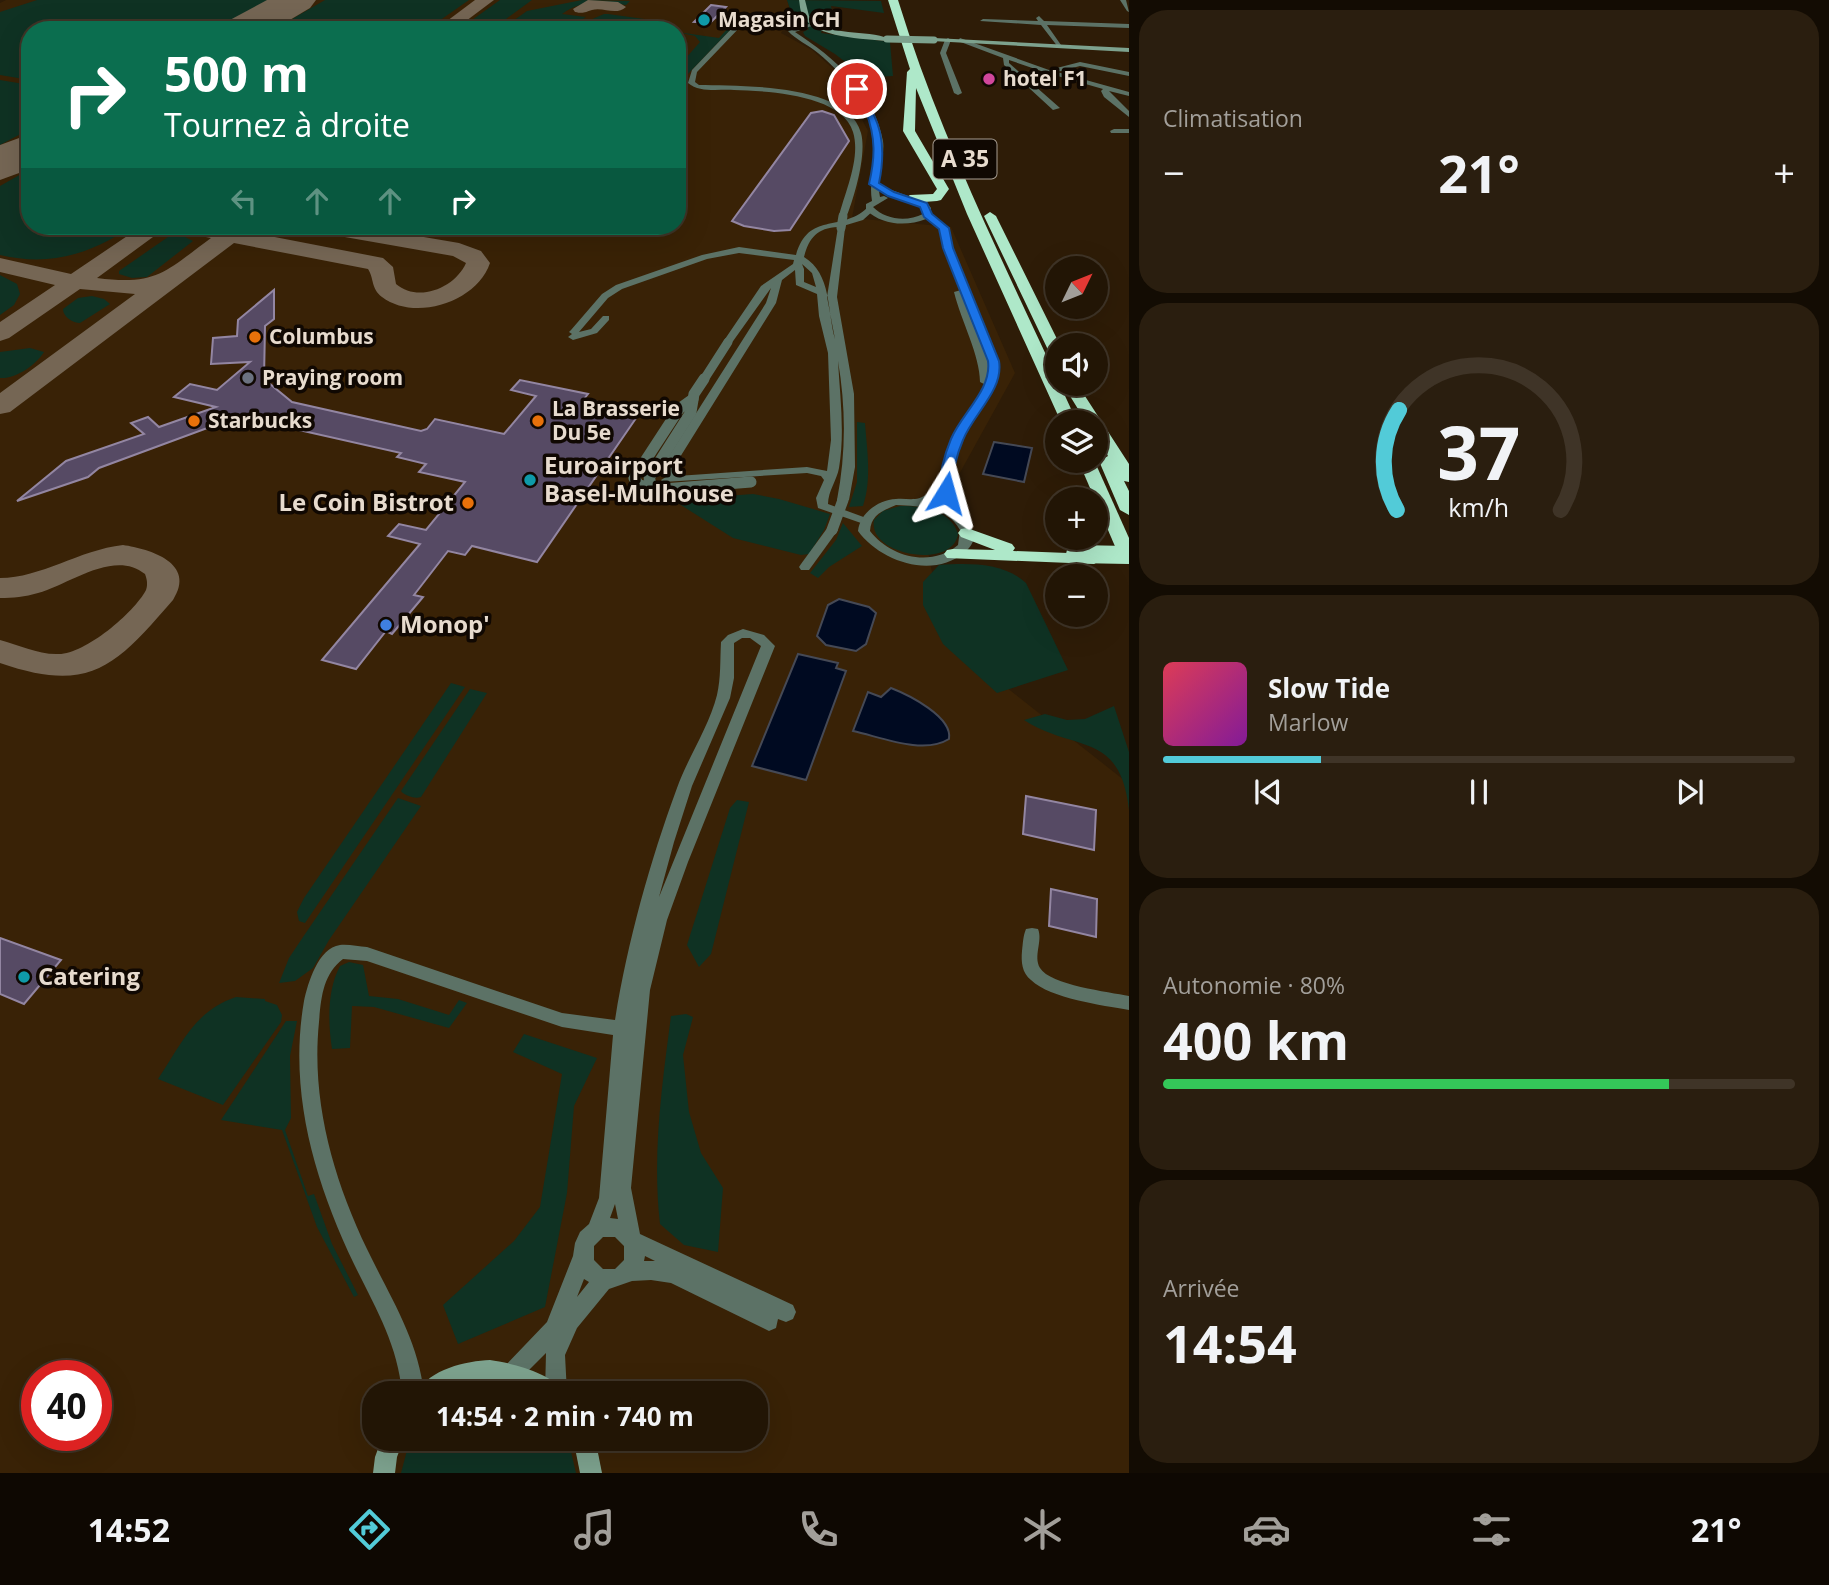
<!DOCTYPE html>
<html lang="fr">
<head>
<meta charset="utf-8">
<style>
	:root { --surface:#221505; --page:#2a1e0f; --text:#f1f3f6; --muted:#a29f9a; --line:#3f3427; --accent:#52cbd8 }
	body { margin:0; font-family:"Open Sans",sans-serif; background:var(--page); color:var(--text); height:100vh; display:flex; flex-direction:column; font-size:26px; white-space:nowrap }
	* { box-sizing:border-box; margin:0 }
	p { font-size:23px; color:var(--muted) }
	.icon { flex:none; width:38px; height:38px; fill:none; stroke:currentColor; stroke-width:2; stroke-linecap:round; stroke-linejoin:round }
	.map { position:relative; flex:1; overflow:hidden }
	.side { display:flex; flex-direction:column; gap:10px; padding:10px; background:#130c03; width:700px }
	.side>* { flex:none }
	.hud { position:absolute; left:21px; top:21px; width:665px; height:214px; border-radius:28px; box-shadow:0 7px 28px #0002,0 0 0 2px var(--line); background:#0b6e4f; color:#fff; overflow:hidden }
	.needle { width:46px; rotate:47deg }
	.controls { position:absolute; left:1045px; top:256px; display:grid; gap:14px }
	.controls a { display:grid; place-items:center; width:63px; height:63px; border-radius:50%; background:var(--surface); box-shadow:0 7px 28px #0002,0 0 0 2px var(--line); font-size:35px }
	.speed { position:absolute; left:21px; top:1360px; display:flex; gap:14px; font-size:35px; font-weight:700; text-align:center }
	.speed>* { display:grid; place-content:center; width:91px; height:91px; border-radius:50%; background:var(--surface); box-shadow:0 7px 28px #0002,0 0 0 2px var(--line); line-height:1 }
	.speed .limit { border:10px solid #d22; background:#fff; color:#111 }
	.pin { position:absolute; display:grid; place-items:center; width:60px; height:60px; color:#fff; margin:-30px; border:4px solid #fff; border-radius:50%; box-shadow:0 2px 7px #0007 }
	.me { position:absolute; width:77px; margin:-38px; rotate:8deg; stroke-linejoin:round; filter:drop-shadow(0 0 5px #0008) }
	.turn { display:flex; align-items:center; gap:24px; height:147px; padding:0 28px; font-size:32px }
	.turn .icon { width:91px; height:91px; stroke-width:2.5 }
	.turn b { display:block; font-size:49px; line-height:60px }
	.lanes { display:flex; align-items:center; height:66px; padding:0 28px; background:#0003; justify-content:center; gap:35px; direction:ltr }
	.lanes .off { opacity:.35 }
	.big { font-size:52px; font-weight:700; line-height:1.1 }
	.side .widget { flex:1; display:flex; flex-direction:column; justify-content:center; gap:10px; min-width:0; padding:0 24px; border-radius:28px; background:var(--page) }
	.side .dial { align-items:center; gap:0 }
	.dial svg { height:182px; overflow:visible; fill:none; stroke:var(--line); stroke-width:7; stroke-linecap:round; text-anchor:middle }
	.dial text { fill:var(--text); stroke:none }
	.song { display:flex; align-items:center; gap:21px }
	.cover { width:84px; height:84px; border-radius:10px; background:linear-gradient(135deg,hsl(350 70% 55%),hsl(290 70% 35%)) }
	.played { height:7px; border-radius:4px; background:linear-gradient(90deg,var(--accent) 25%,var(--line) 25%) }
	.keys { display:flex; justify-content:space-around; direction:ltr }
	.heat { display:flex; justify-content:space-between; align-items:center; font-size:38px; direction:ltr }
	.charge { height:10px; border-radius:5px; background:linear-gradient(90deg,#34c759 80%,var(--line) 0) }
	.trip { position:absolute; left:362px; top:1381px; width:406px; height:70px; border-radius:28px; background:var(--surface); box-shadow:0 7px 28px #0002,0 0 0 2px var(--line); font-weight:700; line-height:70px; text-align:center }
	.tabs { display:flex; height:112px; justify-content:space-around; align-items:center; background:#0e0802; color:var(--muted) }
	.tabs .icon { width:49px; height:49px }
	.tabs .current { color:var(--accent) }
	.tabs b { font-size:32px; color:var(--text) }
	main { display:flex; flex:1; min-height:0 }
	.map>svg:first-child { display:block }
</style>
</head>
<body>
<main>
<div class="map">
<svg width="1129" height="1473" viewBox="0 0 1129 1473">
	<rect width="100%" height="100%" fill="#2e1c07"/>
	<!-- built -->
	<path fill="#392206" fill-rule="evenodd" d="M6,0H787L792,15L781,33L812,50L838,73L868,131L852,218L951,227L1015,373L925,536L945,639L1129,784V1473H0V3ZM30,30H677V226H30ZM37,1376H96V1435H37ZM374,1393H756V1438H374Z"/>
	<!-- green -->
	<g fill="#0f3223">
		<path d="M37,0H268L213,30H177L133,23L121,30H30V80L0,75V12Z"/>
		<path d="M325,0H469L426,30H273Z"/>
		<path d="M500,0H532L491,30H458Z"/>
		<path d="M582,0L630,1L626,5C602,2 581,0 562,14L586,17L566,30H545L546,28L527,25L517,30L503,28L527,11Z"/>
		<path d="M787,0L881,1L884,13L831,6L833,15H814L823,26L821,33L890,42L893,76L856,78L857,71L835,54L805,36L803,32L809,29L802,23L793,26L764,22L792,15Z"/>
		<path d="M604,14H608L666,22L659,30L622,26L609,30H576L583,23Z"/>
		<path d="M725,26H734L687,75L689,83L677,85V67L688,62H677L685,59L700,42L695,36L677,32L719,38L729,27Z"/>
		<path d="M0,80L30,85V129L0,145Z"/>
		<path d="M30,169V226H133C90,254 51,267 0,255V186Z"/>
		<path d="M168,237H185L193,241L147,277L132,278L119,274V271Z"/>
		<path d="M0,275L17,284L20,294L14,305L0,315Z"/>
		<path d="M92,296L104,299L110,304L80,323C73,323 63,317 63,309L78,298Z"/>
		<path d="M30,348L44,352C36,365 16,379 0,378V352Z"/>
		<path d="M857,422L865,423C867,450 872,480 863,506L849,507L857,482Z"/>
		<path d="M753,494L779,499L830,514L824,530L809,554L801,555L733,538L673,500Z"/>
		<path d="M900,506C921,505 951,510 958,534C953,570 867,556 874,520L883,511Z"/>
		<path d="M843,523L862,546L829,567L818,578L810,573L836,540Z"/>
		<path d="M939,565C968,563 1003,562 1026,583L1068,670L997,693L943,644L923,605V582Z"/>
		<path d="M451,683L465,687L305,923L299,921L297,912L304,898Z"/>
		<path d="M470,689L487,693L421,797C415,799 405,796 401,791Z"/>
		<path d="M1114,706L1129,752V810C1120,730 1075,753 1024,720L1045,714L1067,720L1085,719Z"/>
		<path d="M398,798L421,806L329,940L313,968L295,981L279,983L289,958L303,937Z"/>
		<path d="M737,800L749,802L711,954L699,967L687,945L730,808Z"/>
		<path d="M349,962L363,965L369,996L398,999L449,1015L459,1000L467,1003L449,1028L374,1007L352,1006L350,1048L332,1049C328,1023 327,990 340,966Z"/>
		<path d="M236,997L265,999V1001L277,1005L282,1015L281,1022L223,1105L158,1079C181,1045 194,1011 236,997Z"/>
		<path d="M686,1014L693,1017L683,1055L689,1112L701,1153L723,1188L718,1252L684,1245L660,1224C652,1155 662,1085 671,1016Z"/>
		<path d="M286,1021H297L290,1056L291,1118L285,1130L308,1196L314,1194L332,1244L358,1295L354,1297L317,1227L282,1130L221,1120Z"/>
		<path d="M524,1034L597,1058L574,1106L567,1193L545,1307L458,1344L443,1305L514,1241L540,1207L562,1074L513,1052Z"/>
		<path d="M410,1439H568L576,1473H401Z"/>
	</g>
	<!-- water -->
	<g fill="#000a21" stroke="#454955" stroke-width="2">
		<path d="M994,442L1032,448L1024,482L983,474Z"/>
		<path d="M839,599L869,607L876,613L866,644L856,651L826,645L817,636L828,605Z"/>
		<path d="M798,654L838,663L836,668L846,671L806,780L752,766Z"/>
		<path d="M891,688C909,695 953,717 949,739C923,755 881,737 853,731L868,692L881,697Z"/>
	</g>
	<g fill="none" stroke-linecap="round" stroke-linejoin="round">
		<!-- taxiway -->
		<g fill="#756654" fill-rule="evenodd">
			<path d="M475,0H494L454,30H435Z"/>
			<path d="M588,0L618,2L626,7C616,16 604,7 592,10C585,12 584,14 575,12L573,9Z"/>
			<path d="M142,226H168L97,278C157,286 166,271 211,238L175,231L172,226H251L249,232L383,258L393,267L396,284C418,303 455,288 466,263L453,256L322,233L314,231L311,226H359L459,243L481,251L490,263C477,302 415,322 382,297C371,289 374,278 368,269L234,243L10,412L0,414V393L135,294L80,289L9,338L0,341V322L55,285L0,272V258L71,274Z"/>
			<path d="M123,545C150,549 197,563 173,600C115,667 90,694 0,663V640C19,645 39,655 59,654C85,654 134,613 146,590C148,585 147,579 145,574C114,549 70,584 38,593C25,597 13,598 0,598V578C41,578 79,550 123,545Z"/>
		</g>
		<!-- runway -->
		<g fill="#756654" fill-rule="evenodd">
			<path d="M267,0H316L310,8L273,30H222L228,21Z"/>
			<path d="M30,134V169L0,180V145Z"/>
		</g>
	</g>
	<!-- building -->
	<g fill="#564a64" stroke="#9386a2" stroke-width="2">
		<path d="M711,5L726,7L710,23L694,22Z"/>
		<path d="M822,111L834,115L849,141L790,230L774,231L744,226L732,221L811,113Z"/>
		<path d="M274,290V319L265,326L264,379L292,402L421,431L427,429L435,419L504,434L536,396L511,390L520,380L588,394L584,399L641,411L537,562L472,546L465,555L448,551L414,595L423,597L392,634L386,631L356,669L322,660L420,544L388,536L399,524L426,530L465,482L419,472L426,464L397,457L401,453L268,423L210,427L99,468L88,477L17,501L66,461L144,434L131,423L148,417L159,427L216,407L174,397L190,384L217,390L250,362L211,364L213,338L237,336L238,320Z"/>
		<path d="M1026,796L1096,810L1094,850L1023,834Z"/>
		<path d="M1051,889L1097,899L1096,937L1049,926Z"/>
		<path d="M0,938L61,960L24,1004L0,994Z"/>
	</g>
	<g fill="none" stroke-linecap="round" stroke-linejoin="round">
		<!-- minor -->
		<g fill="#5c7266" fill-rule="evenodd">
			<path d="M1120,0H1126L1129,12L1127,11Z"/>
			<path d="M718,16L738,21L742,25L697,72L695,82L699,85C740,86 848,83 861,133C867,155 854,198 846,218L839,216C845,192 861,158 853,132C842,94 766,91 734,90C718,89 700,93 688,83L692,70L735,25L716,19Z"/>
			<path d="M1039,16L1044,21L1129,24V28L1047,25L1061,45L1058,47L1041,25L980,21L983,19L1038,21L1036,18Z"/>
			<path d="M948,38L951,40L946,53L962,93L958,95L954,93L940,53L945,40Z"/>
			<path d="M960,38L1049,70L1080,62L1129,72V76L1080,66L1057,72L1129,92V96L1109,91L1129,111V117L1104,97L1101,91L1103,89L1047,73L1009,60V63L1060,108L1053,110L1004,65L1003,58L958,41Z"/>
			<path d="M1114,129H1129V133H1111L1110,131Z"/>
			<path d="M867,208L874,210L863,220L843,226L845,228L837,297L854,394L855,467L849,500L843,503L839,502L837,500C846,454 846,408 838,361C840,396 845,433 839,468C837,480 828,491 828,504L869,519V523H861L818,508L816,498L824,480L821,476L807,473L663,482L661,480L666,477L660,470L766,303L771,288L731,344L723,342L761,286L793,264L794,260L739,253L707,259L622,289L608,298L579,332L591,329L603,316H609V320L597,333L573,340L568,337L572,334L569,332L571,330L602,294L616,285L702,255L739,247L796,255C809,211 840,233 867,208ZM838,227L827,297L835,339C827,311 832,274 804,257C809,238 817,228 838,227ZM802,264L812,273L816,287L804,282V269ZM795,270L796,285L817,294L819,316L828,353L831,440L827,471L807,467L677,476L672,470L776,303L782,280Z"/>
			<path d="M832,526L838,530L809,570H801L799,567L801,564L828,527Z"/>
			<path d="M743,629L764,635L775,646L688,862L667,920L650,990L631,1188L640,1234L793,1305L796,1312L793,1319L786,1322L778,1319L776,1328L769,1331L671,1283L651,1280L632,1281L609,1289L577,1328L565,1355L567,1393H545L546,1353L519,1380L512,1383L505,1380L502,1373L505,1366L547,1322L573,1256L575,1243L580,1232L589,1224L599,1198L613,1035L562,1027L367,961L343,959C323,974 321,998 319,1022C311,1101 333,1178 367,1249C390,1297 418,1339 424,1393H402C398,1345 375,1307 354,1264C315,1182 288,1093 304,1001C308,983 318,948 340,945C349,944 359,947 367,947L562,1013L615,1020C627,944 650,861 677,788C688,757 709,727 717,695C721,678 720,660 721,642L728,635ZM742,638H750L761,646L659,897L674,842L692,786L730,698L734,678V643ZM615,1204L618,1219L610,1218ZM603,1237H615L624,1246V1260L615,1269H603L594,1260V1246ZM645,1256L655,1261H644ZM584,1279L589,1282L577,1297Z"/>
			<path d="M1032,928L1038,929C1043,941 1033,956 1040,968C1050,985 1109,992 1129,996V1010C1102,1005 1051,999 1031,980C1022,973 1021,962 1022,951C1023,943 1023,936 1026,929Z"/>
		</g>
		<!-- tertiary -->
		<path fill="#5c7266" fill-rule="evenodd" d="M812,23L817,24L795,32C835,58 874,92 883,141C885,156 878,170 878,185L927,203L931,208V214L948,228L952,249L995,350L999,376L993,391L965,433L948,485L941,494L931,502C950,506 992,529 965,552C932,580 880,561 858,531C860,513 878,500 896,499C908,498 917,502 927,494C945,482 944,459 951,440C959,420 976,404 986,385L980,382C980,355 961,321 954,292L961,290L944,249L940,229L926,219C906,227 882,225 866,210V204L872,201C868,179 878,162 875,142C870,107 845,75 818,53C809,45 796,40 788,31ZM879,191L921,207L923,214C907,222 886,220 873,207L888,198L884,196L880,197ZM966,301L979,332L989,363L970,317ZM896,505C919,506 948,507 960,530L958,545C931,568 890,557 870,531C871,515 882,511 896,505Z"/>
		<!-- secondary -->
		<g fill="#7da28e" fill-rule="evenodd">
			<path d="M799,0H805L809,16C832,39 864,28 890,39L887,41C865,39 815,38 803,16C800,12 800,5 799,0Z"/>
			<path d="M934,38L1129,48V52L932,41Z"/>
			<path d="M490,1360C511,1363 554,1373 563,1393H532L506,1383L490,1381L461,1385L447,1393H418C428,1369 467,1361 490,1360Z"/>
			<path d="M382,1438H404L397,1457L395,1473H373L375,1457Z"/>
			<path d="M573,1438H595L602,1473H580Z"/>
		</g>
		<!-- motorway -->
		<g fill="#aee8c9" fill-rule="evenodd">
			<path d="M888,0H898C943,147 1015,285 1077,422H1061L967,214L916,88L915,131L949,189L941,200L937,201L910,203L904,199L910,195L933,194L937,189L903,131L907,72L910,69Z"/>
			<path d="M990,212L996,216L1060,345H1057V358L1050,354L984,216Z"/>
			<path d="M1078,391L1083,393L1129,464V482L1124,481L1129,491V515L1120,510L1099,461L1108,456L1096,437V422H1086L1070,396Z"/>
			<path d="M1078,460H1094L1129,538V563L1120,558Z"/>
			<path d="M967,528L1012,544L1015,548L1013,551L1094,554L1103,559L1094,564L947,558L944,554L947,550L953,549L995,550L961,537L958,533L961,529Z"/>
		</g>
		<!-- minor-bridge-far1 -->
		<g stroke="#5c7266" stroke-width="9">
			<path d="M841,228L843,216"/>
			<path d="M703,381L728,342"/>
		</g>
		<!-- minor-bridge -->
		<g stroke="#5c7266" stroke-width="11">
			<path d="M704,379L694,394L691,412L649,478L652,486L663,489L751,482"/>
			<path d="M658,489L639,485L634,478L679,409L693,399"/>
			<path d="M832,530L843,500"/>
		</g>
		<!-- secondary-bridge -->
		<path stroke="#7da28e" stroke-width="7" d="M887,39L934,40"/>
		<!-- motorway-bridge -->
		<path stroke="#aee8c9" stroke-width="18" d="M1075,554L1129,555"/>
	</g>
	<!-- route -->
	<path fill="#1a73e8" stroke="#114b97" stroke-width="2" d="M854,88H859C881,122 887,144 879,183L894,192L927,203L932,214L949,228L953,248L999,361C1004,390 973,414 963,440C956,456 952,475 953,493L946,497L940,493C939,475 944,456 951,439C961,414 992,390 988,361L943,248L939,229L924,217L920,207L888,196L869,184C875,158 876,138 866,112C862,104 855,96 854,88Z"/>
	<!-- markers -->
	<g fill="#0f9aa8" stroke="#100802" stroke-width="2.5">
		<circle cx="704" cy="20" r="7"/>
		<circle cx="530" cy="480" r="7"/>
		<circle cx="24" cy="977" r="7"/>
	</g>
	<circle fill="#d1479c" stroke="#100802" stroke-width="2.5" cx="989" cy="79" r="7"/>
	<g fill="#e8710a" stroke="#100802" stroke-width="2.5">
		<circle cx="255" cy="337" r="7"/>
		<circle cx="194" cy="421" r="7"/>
		<circle cx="538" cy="421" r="7"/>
		<circle cx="468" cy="503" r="7"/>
	</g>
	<circle fill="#6b7280" stroke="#100802" stroke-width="2.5" cx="248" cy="378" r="7"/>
	<circle fill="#3f7fe0" stroke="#100802" stroke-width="2.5" cx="386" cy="625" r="7"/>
	<g text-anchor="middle" stroke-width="7" stroke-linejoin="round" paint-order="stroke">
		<!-- far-poi labels -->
		<g font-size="21" font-weight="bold" fill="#e7dbce" stroke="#100802" text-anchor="start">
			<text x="718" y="27">Magasin CH</text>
			<text x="1003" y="86">hotel F1</text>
			<text x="269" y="344">Columbus</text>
			<text x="262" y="385">Praying room</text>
			<text x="552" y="416">La Brasserie<tspan x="552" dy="24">Du 5e</tspan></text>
			<text x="208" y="428">Starbucks</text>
		</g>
		<!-- shield labels -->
		<rect fill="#100802" stroke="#a69c91" stroke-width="2" x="933.5" y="139.5" width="63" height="39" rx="5"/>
		<g font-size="23" font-weight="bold" fill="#e7dbce">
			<text x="965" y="167">A 35</text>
		</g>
		<!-- poi labels -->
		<g font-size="24" font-weight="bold" fill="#e7dbce" stroke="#100802" text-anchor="start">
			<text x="544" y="474">Euroairport<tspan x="544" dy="28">Basel-Mulhouse</tspan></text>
			<text x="454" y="511" text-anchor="end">Le Coin Bistrot</text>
			<text x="400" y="633">Monop'</text>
			<text x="38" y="985">Catering</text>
		</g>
	</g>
</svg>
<div class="controls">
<a><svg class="needle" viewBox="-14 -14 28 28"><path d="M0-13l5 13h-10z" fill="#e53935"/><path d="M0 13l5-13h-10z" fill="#a29f9a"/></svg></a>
<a><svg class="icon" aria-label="sound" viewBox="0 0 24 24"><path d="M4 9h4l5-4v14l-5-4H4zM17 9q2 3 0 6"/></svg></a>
<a><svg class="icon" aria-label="layers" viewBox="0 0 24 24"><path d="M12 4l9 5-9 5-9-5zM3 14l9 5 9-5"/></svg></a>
<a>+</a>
<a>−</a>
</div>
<div class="speed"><div class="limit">40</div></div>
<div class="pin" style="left:857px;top:89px;background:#d93025"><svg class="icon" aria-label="arrive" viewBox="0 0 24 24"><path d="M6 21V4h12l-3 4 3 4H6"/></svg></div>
<svg class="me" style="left:946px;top:493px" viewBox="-20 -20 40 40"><path d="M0-17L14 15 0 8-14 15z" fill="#1a73e8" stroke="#fff" stroke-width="4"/></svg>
<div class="trip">14:54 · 2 min · 740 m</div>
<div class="hud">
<div class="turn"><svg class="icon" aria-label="right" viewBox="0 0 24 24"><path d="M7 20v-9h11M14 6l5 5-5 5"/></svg><div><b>500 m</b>Tournez à droite</div></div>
<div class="lanes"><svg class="icon off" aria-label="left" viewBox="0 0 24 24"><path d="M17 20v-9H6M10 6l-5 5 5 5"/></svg><svg class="icon off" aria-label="ahead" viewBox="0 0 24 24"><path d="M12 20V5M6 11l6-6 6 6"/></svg><svg class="icon off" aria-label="ahead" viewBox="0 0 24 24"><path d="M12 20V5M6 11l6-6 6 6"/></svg><svg class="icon" aria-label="right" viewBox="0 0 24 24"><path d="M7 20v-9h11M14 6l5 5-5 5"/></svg></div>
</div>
</div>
<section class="side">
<div class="widget"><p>Climatisation</p>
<div class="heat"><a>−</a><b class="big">21°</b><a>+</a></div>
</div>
<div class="widget dial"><svg viewBox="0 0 100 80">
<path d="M14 69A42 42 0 1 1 86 69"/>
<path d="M14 69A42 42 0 0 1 15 25" stroke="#52cbd8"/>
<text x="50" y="56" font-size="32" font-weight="700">37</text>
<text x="50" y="72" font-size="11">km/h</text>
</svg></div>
<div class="widget">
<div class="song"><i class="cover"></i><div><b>Slow Tide</b><p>Marlow</p></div></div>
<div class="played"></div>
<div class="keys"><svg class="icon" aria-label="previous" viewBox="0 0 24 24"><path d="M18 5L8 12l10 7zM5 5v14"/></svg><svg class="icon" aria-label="pause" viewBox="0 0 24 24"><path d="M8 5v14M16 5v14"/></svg><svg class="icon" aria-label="next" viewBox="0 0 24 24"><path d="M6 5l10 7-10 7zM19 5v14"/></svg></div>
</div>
<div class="widget"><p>Autonomie · 80%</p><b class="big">400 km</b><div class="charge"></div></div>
<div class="widget"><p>Arrivée</p><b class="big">14:54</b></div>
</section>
</main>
<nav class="tabs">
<b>14:52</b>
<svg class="icon current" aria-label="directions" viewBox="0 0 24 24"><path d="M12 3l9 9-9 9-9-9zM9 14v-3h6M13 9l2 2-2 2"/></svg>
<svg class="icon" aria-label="music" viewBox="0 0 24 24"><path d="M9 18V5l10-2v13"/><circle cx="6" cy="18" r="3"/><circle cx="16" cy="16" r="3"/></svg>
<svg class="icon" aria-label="phone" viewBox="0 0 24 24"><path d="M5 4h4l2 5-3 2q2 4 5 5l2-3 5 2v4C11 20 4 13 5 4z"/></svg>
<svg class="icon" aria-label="climate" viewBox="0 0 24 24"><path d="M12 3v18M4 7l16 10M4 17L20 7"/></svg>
<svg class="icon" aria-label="car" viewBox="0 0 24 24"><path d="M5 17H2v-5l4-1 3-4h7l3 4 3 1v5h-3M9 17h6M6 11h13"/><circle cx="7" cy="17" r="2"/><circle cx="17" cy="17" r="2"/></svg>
<svg class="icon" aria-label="filters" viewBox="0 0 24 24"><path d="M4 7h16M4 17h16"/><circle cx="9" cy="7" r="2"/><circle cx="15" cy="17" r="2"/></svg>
<b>21°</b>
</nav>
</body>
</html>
